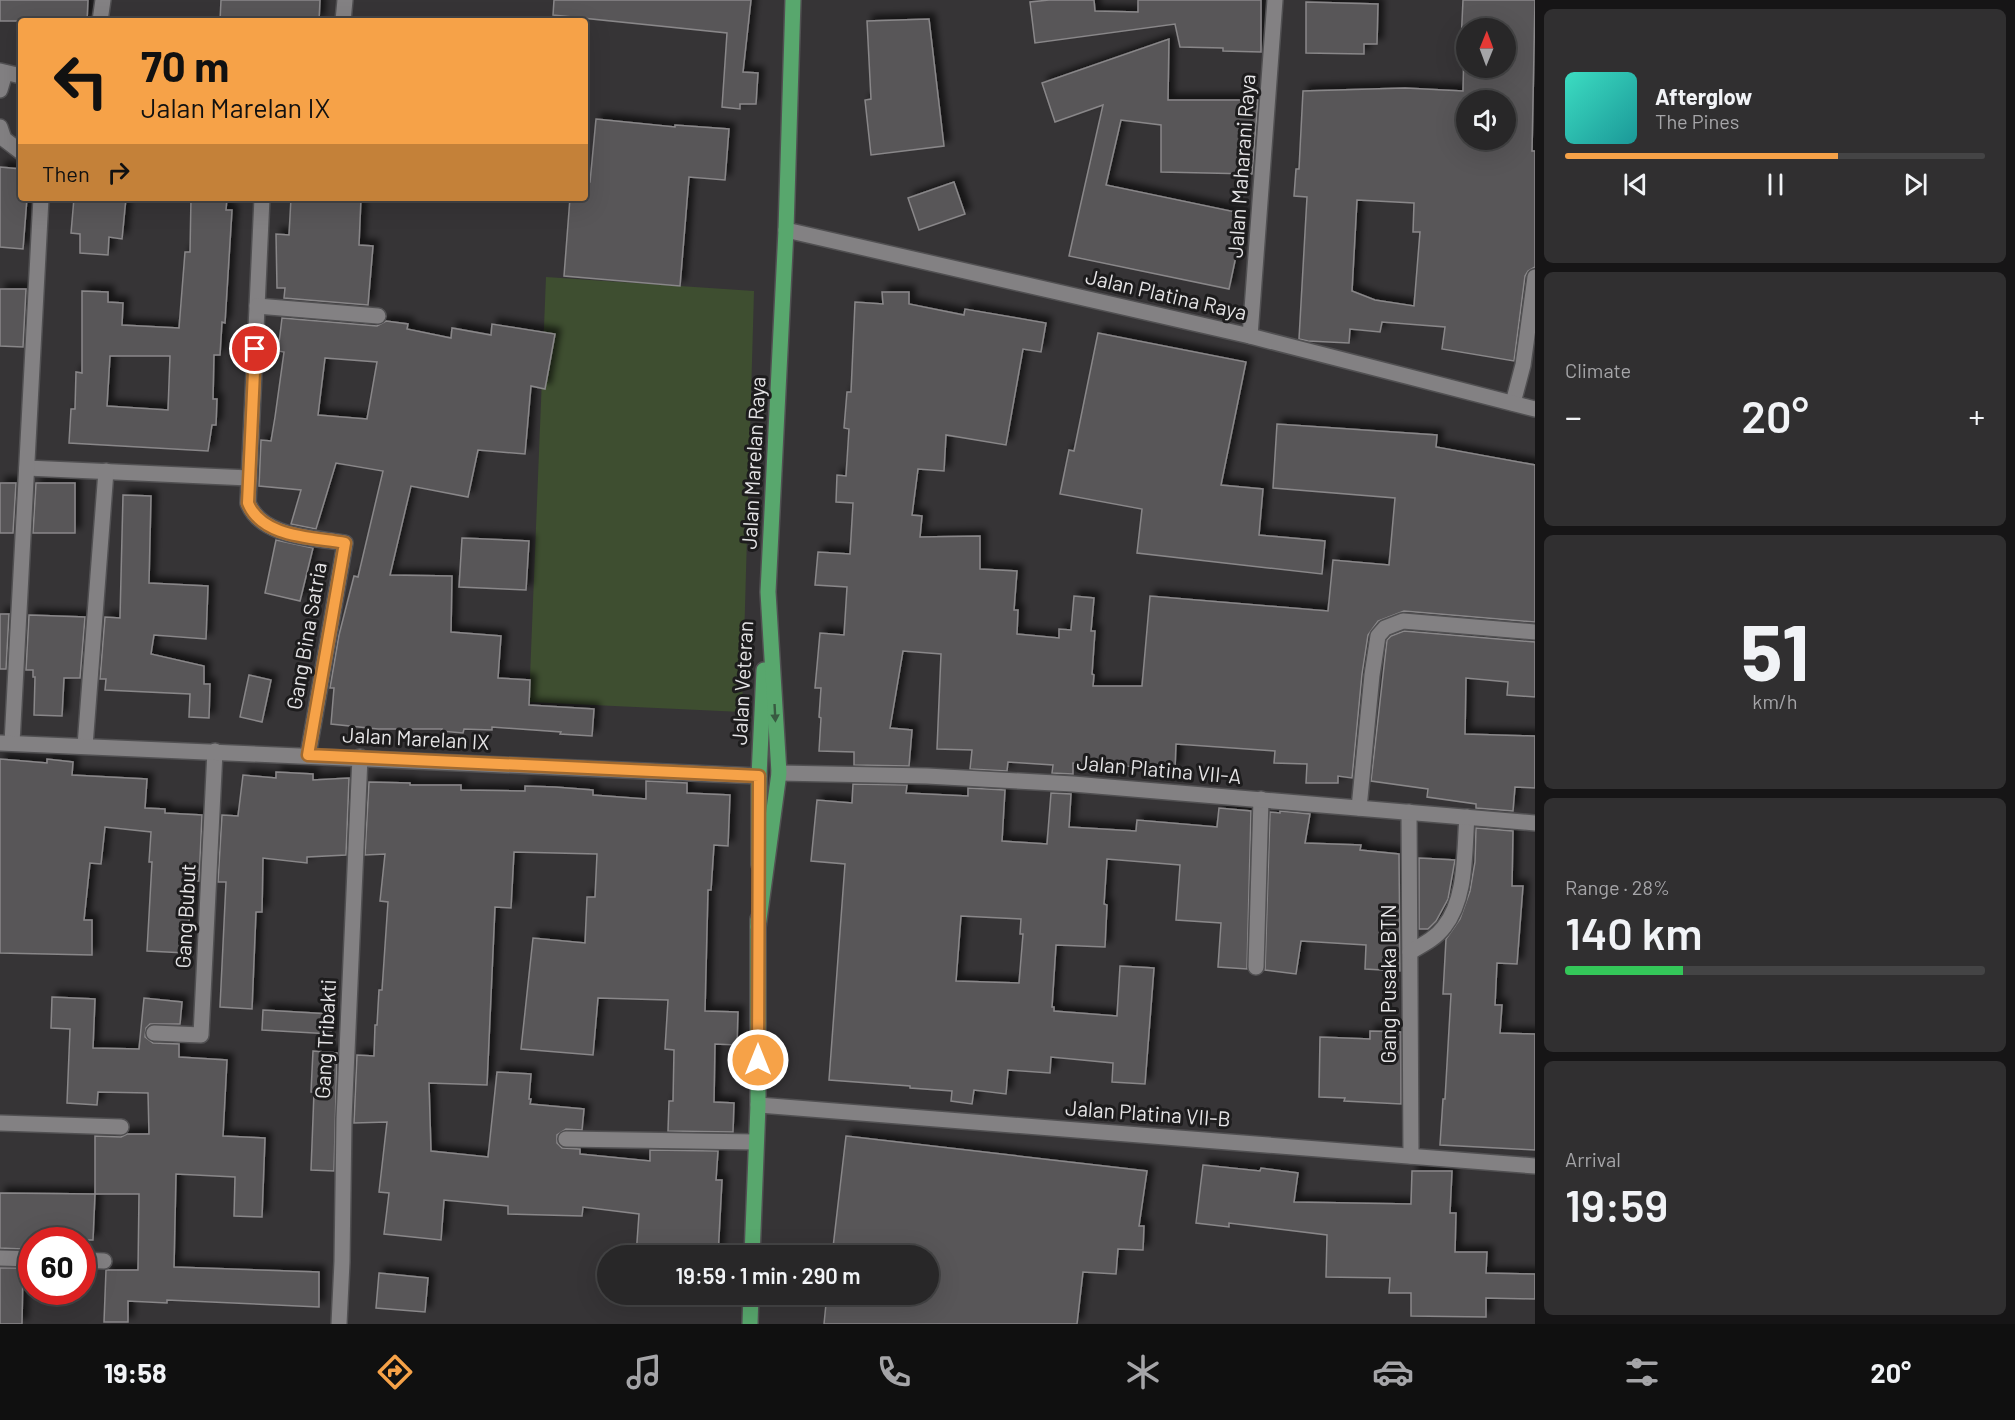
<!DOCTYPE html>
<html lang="en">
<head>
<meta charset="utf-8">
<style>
	:root { --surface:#282728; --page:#302f30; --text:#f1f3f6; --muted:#a5a5a8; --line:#444445; --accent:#f6a248 }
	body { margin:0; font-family:Barlow,sans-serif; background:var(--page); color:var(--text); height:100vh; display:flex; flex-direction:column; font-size:22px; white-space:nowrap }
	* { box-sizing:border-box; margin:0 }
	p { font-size:20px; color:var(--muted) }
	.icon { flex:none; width:33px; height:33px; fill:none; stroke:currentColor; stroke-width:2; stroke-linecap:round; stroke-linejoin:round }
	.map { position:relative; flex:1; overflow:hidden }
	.drawer { display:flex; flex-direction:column; gap:9px; padding:9px; background:#161516; width:480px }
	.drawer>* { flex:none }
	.top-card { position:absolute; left:18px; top:18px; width:570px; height:183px; border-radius:6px; box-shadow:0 6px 24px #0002,0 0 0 2px var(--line); background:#f6a248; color:#111; overflow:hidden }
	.needle { width:39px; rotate:1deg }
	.controls { position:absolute; left:1456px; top:18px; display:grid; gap:12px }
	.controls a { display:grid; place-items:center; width:60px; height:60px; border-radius:50%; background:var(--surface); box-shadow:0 6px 24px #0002,0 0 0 2px var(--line); font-size:30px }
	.speed { position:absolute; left:18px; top:1227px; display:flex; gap:12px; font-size:30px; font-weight:700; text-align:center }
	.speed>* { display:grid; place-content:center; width:78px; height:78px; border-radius:50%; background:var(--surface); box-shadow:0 6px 24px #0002,0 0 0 2px var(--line); line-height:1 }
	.speed .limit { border:9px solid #d22; background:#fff; color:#111 }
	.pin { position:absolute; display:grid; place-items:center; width:51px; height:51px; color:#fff; margin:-26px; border:3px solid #fff; border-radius:50%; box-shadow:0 2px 6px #0007 }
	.me { position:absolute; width:66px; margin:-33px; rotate:0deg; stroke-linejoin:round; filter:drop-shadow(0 0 4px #0008) }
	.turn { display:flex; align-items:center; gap:21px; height:126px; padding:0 24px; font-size:27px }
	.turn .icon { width:78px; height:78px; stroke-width:2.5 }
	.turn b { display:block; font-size:42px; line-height:51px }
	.then { display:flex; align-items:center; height:57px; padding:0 24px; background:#0003; gap:12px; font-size:22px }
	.big { font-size:45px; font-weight:600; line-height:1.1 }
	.drawer .tile { flex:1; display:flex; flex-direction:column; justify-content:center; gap:9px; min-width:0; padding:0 21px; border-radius:9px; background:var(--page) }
	.drawer .dial { align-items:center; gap:0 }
	.dial b { font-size:78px; line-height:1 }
	.song { display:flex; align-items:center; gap:18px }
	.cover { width:72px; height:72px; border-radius:9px; background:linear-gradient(135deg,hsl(170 70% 55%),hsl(180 70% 35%)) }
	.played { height:6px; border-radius:3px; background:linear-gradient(90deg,var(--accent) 65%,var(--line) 65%) }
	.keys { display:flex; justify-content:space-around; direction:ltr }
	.heat { display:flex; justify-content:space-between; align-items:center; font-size:33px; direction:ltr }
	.charge { height:9px; border-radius:4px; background:linear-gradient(90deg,#34c759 28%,var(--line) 0) }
	.trip { position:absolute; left:597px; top:1245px; width:342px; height:60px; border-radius:30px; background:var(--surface); box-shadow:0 6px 24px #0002,0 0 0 2px var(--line); font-weight:600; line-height:60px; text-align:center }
	.menu { display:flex; height:96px; justify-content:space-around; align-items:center; background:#101010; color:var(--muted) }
	.menu .icon { width:42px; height:42px }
	.menu .current { color:var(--accent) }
	.menu b { font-size:27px; color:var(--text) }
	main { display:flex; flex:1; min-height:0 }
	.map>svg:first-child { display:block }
</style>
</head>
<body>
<main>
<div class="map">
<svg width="1535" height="1324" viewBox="0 0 1535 1324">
	<defs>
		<filter id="shadow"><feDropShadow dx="5.5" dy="-5.5" stdDeviation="3" flood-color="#0009"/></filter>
	</defs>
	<rect width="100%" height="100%" fill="#363436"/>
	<!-- green -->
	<path fill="#3e4e30" d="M546,277L754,291L742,712L529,702Z"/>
	<!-- building -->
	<g fill="#585658" stroke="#898789" stroke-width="1.5" fill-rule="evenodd" filter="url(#shadow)">
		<path d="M0,0H88L87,21H0Z"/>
		<path d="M221,0H320L319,21H220Z"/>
		<path d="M554,0H751L743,72L758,73L756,104H740V109L722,107L727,33L553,15Z"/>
		<path d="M1049,0H1094L1095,11L1138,12V0H1261V52L1223,51V48L1180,47L1175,24L1035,43L1030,2Z"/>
		<path d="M1463,0H1535L1532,151H1535V267L1528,271L1525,276L1514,361L1442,349L1445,327L1382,322L1380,332L1350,329L1349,343L1308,341L1299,339L1307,197L1294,196L1296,169H1299L1303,91L1405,88L1463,91L1464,43H1461ZM1467,28H1506V68H1467ZM1467,100H1506V140H1467ZM1357,200L1414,203L1413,232H1420L1414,306L1375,300L1352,291Z"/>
		<path d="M1306,2L1378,4L1377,44H1364V54L1306,53Z"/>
		<path d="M929,19L944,146L871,155L865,100L871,99L867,21Z"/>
		<path d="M1169,39L1168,100H1258L1252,174L1161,172V125L1121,120L1106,185L1245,214L1229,289L1069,256L1103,105L1055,122L1042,83Z"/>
		<path d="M596,119L675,127V125L729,129L725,180L689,177L680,286L564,276L570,198H585V182H590Z"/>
		<path d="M0,167L21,169V198H27L23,249L0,247Z"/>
		<path d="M954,182L965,214L919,230L908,198Z"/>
		<path d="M74,198H126L122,239L109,237L108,255L80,253V234L71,233Z"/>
		<path d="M191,198H227L226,210H232L225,323L222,322L220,355H214L213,399H217L216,425H212L208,451L69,443L71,409H75L76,372L82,373V291L108,292V302L123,303L122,325L179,328L185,252H190ZM110,356H170L168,410L107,406Z"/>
		<path d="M291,198H361L359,245L373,246L368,305L284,298L285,288H277L276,234L289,235Z"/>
		<path d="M0,289H26L23,347L0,346Z"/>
		<path d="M882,292H909V304L964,315L965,309L1046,323L1041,352L1023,349L1006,445L946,435L944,471L918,469L912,515L922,516L920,537L980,536V569L1017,571L1014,610H1018L1017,634L1059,638V629L1071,630L1074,596L1094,598L1091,631H1095L1092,674L1094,675L1093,686H1142L1150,596L1328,611L1333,560L1389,565L1395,498L1273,488L1277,424L1437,435L1436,447L1535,465V622L1404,611L1378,621L1368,635L1362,674L1352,778L1338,776V783H1306L1307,764L1274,763L1275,751L1176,744L1175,769L1073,763V774L1052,773L1053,765L1008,762L1007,771L970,769L972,750L937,749L941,654L903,651L890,728L912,730L909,766L854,765V752L819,751L821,718L819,717L821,688H815L820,633L844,635L847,587L815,585L818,552L850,554L853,503L836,502L837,475L846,476L849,429L844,428L847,392H851L855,302L883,304Z"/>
		<path d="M282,318L377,326L386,321L408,324L407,329L451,338L452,328L491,335L492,324L555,334L545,389L531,386L525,454L478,450L468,497L411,486L390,575L452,576L451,632L501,636L498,678L530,680L529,705L594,709L592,736L560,734L561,732L492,727V730L464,729L463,733L441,731L442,729H378L331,724L334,688H330L339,635L354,576L358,577L383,471L336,463L316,529L291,524L301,490L259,486L261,440L271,441L275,417L284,352L278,351ZM325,358L377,362L367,419L318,415Z"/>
		<path d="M1098,333L1246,362L1221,485L1263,489L1259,535L1325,541L1322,574L1137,553L1142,509L1060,494L1069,450L1074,451Z"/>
		<path d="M0,483H16L13,533H0Z"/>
		<path d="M36,483H75V533H33Z"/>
		<path d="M123,495L151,496L149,583L208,586L206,639L154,635L151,654L204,666V684H210L209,718L189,717L190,694L105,690L106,679H100L105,617L120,618Z"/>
		<path d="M462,538L529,541L526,590L459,587Z"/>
		<path d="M276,540L313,548L300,601L265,593Z"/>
		<path d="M0,614H9L6,669H0Z"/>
		<path d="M29,615L85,617L80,678H64L62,716L34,715L35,677H33V670H26Z"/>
		<path d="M1404,631L1535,642V697L1507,695L1508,682L1466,678L1465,734L1535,736V788L1515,787L1513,811L1476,808V804L1427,797L1428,789L1371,781L1387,640L1391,636Z"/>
		<path d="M249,675L271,680L262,722L240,717Z"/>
		<path d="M0,759L47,763V759L73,762L72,775L147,779L145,808L165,809V813L202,815L199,881L193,880L186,953L147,951L152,862H149L151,832L105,827L101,864L90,863L84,920H92V955L0,953Z"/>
		<path d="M276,772L313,774V780L349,778L346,855L307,857V863L263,858L262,912H256L252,1009L220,1007L226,882H218L222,815L238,816L243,775L276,778Z"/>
		<path d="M646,781L687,783V793L730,795L728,846L714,845L711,890H708L705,1011L738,1012L737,1045L715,1044L714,1102L734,1103L733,1132L668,1131L669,1101H673L674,1050L665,1049L668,1000L598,998L593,1055L521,1049L533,938L585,943L587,897H595L597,854L514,852L511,908L495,907L487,1085L429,1083L431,1151L488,1157L497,1072L531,1074L529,1099H531L530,1104L584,1109L582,1130L566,1129L557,1135V1143L562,1148L580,1149V1154L650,1161V1150L718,1151L716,1180H722L718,1256H636L639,1214L583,1207L582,1216L508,1214V1206L444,1200L441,1240L384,1234L389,1193L379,1192L387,1122L354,1123L357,1055L374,1056L375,1025H377L379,990H382L388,902L380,901L385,854L365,855L369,782L410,783V785H461V790L525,791V786L555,787L593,790V795L646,799Z"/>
		<path d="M853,784L907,785L906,793L968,796V788L1005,790L1002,841L1047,844L1051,793L1071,794L1069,827L1136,831L1137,820L1217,827L1219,808L1251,811L1247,969L1218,967L1221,923L1176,920L1180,865L1107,859L1104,904L1107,905L1105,947L1056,945L1052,1007H1054V1011L1117,1016L1120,966L1154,968L1145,1084L1112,1082L1113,1063L1051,1057L1050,1073L1008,1070L1006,1094L974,1090L972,1104L951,1101L952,1091L910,1088V1086L829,1080L845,864L811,861L817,800L852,803ZM961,916L1021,919L1020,934H1023L1019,983L956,981Z"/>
		<path d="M1280,811L1310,814L1305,843L1361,845L1360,850L1399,854L1400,971L1365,969L1366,945L1301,941L1296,974L1265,970L1270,812L1280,813Z"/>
		<path d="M1476,828L1513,831L1512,886H1523L1517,964L1497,963L1495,1005H1502L1500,1033L1535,1034V1150L1440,1145L1443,1099H1445L1451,994H1443L1446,939L1460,919L1470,891L1475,862Z"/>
		<path d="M1419,858L1455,860L1448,899L1436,921L1428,929H1419Z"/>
		<path d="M52,997L95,999L93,1048L139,1049L144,998L182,1002L180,1024H150L146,1028L145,1037L153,1043L179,1044V1057L227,1060L223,1136L265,1138L262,1217L234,1216L235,1177L176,1174L174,1267L319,1272V1307L167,1300V1303L128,1301V1322H104L106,1270H138L139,1194H95V1136L121,1137L127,1134H149L148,1093L98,1092L97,1105L67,1103L70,1029L51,1028Z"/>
		<path d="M263,1010L331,1014V1034L262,1030Z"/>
		<path d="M1370,1031L1401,1032V1104L1344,1101L1345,1098L1319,1097L1320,1037L1370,1039Z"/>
		<path d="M313,1051L337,1053L334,1171L311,1170L314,1092H311Z"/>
		<path d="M846,1136L1147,1171L1139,1226H1144L1143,1250L1118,1249L1116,1274L1083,1272L1077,1324H824L827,1294H928V1256H832Z"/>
		<path d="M1203,1165L1260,1171L1261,1168L1298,1173L1294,1202L1411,1204L1412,1171H1452L1450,1213H1456L1455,1252H1487L1486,1273L1535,1274V1299L1486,1298V1317L1411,1316V1293H1389L1390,1278L1326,1277L1327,1235L1229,1223V1227L1196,1223Z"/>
		<path d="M0,1193L95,1194L93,1240H32V1245H24L23,1249L0,1248Z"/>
		<path d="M0,1268H23L22,1324H0Z"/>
		<path d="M379,1273L428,1278L425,1312L376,1308Z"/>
	</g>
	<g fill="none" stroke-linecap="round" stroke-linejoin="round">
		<!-- minor casing -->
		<g stroke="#515052" stroke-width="18">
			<g id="minor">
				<path d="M100,21L103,0"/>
				<path d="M343,21L345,0"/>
				<path d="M0,71L21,76"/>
				<path d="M0,90L5,73"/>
				<path d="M0,127L4,139L21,152"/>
				<path d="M262,198L248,503C262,538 313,537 345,543L308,755"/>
				<path d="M257,306L378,316"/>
				<path d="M1250,336L1275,0"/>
				<path d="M1513,403L1523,365L1535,277"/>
				<path d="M27,468L249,478"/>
				<path d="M12,743L41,198"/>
				<path d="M85,746L106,471"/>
				<path d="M1359,808L1372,675L1378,636L1385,628L1403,621L1535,632"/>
				<path d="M1409,812L1411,1156"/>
				<path d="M1410,952C1422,945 1435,939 1444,927C1467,898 1464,852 1467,817"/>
				<path d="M1256,967L1261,799"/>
				<path d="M154,1033L201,1035L215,751"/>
				<path d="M758,1105L1535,1166"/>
				<path d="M0,1123L121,1127"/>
				<path d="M566,1139L756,1142"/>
				<path d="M0,1258L32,1259"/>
				<path d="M82,1260L104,1261"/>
				<path d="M339,1324L342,1262L344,1119L360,757"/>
			</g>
		</g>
		<!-- secondary casing -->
		<g stroke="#515052" stroke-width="18">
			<g id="secondary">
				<path d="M786,230L1250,336L1535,409"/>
				<path d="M0,743L759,776"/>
				<path d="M779,773L927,776L1073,784L1535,823"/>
			</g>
		</g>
		<!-- primary casing -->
		<g stroke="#515052" stroke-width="18">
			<g id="primary">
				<path d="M759,865V776L764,670"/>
				<path d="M758,927L779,773L768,592L786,230L793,0"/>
				<path d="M752,1256L758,1105V919"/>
				<path d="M750,1324L751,1294"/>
			</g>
		</g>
		<!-- minor -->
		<use href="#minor" stroke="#838183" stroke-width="15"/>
		<!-- secondary -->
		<use href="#secondary" stroke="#838183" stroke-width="15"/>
		<!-- primary -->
		<use href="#primary" stroke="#58a76d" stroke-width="15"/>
	</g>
	<!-- one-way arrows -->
	<defs><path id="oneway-solid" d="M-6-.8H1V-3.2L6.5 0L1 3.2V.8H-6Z" transform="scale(1.5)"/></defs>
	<use fill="#385b41" href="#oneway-solid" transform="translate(775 713) rotate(87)"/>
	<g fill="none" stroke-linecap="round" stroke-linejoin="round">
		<!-- route casing -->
		<g stroke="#a0692f" stroke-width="15">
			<path id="route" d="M255,349L248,503C262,538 313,537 345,543L308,755L759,776L758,1060"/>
		</g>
		<!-- route -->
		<use href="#route" stroke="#f6a248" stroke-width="10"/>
	</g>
	<g text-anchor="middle" stroke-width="6" stroke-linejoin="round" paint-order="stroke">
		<!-- street labels -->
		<g font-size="21" fill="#e5e4e6" stroke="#1d1c1d">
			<text transform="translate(1242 166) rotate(-86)" y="7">Jalan Maharani Raya</text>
			<text transform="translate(1166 295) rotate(13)" y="7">Jalan Platina Raya</text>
			<text transform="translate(754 463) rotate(-87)" y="7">Jalan Marelan Raya</text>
			<text transform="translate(307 636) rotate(-80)" y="7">Gang Bina Satria</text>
			<text transform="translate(743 683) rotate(-87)" y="7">Jalan Veteran</text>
			<text transform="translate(416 739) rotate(3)" y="7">Jalan Marelan IX</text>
			<text transform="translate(1159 770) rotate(5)" y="7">Jalan Platina VII-A</text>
			<text transform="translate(186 916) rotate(-87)" y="7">Gang Bubut</text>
			<text transform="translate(1389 984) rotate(-90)" y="7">Gang Pusaka BTN</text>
			<text transform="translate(326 1039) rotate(-87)" y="7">Gang Tribakti</text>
			<text transform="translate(1148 1114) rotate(4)" y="7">Jalan Platina VII-B</text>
		</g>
	</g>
</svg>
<div class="controls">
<a><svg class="needle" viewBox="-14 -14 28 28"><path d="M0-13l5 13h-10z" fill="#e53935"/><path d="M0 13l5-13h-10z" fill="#a5a5a8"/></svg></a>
<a><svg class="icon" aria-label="sound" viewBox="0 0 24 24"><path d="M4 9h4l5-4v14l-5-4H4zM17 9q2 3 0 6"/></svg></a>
</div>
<div class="speed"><div class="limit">60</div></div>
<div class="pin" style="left:255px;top:349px;background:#d93025"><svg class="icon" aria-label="arrive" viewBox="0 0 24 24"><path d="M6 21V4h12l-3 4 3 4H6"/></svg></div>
<svg class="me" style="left:758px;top:1060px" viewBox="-20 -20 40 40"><circle r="17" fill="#f6a248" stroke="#fff" stroke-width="3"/><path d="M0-11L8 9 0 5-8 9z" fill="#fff"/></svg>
<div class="trip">19:59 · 1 min · 290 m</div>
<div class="top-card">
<div class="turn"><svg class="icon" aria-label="left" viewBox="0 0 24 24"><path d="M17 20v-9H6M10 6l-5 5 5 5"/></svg><div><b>70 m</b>Jalan Marelan IX</div></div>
<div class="then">Then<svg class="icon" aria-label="right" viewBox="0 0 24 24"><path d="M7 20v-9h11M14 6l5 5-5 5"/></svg></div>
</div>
</div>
<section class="drawer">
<div class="tile">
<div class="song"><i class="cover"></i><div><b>Afterglow</b><p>The Pines</p></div></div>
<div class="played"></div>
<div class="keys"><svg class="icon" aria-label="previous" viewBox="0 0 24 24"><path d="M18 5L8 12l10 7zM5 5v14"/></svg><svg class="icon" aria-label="pause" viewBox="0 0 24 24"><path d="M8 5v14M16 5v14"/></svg><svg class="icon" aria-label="next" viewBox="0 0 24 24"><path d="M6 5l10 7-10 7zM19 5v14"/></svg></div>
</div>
<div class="tile"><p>Climate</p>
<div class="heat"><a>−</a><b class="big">20°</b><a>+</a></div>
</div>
<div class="tile dial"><b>51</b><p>km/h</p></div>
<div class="tile"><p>Range · 28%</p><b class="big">140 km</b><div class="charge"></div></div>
<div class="tile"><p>Arrival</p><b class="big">19:59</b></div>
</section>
</main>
<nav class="menu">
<b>19:58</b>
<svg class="icon current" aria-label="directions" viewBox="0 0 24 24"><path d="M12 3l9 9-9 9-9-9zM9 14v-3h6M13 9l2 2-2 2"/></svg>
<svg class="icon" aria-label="music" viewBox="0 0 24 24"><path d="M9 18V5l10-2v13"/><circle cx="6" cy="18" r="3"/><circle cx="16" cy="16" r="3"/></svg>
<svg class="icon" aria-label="phone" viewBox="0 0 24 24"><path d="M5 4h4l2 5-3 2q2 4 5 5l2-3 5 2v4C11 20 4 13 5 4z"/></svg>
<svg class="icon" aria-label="climate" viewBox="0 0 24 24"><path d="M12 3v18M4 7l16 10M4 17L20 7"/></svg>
<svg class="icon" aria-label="car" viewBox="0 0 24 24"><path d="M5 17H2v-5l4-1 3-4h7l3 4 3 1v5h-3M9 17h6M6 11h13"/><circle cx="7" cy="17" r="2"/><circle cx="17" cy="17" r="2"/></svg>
<svg class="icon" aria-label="filters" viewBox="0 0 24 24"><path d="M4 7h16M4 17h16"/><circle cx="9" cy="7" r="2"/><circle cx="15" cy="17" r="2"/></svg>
<b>20°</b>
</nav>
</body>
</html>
